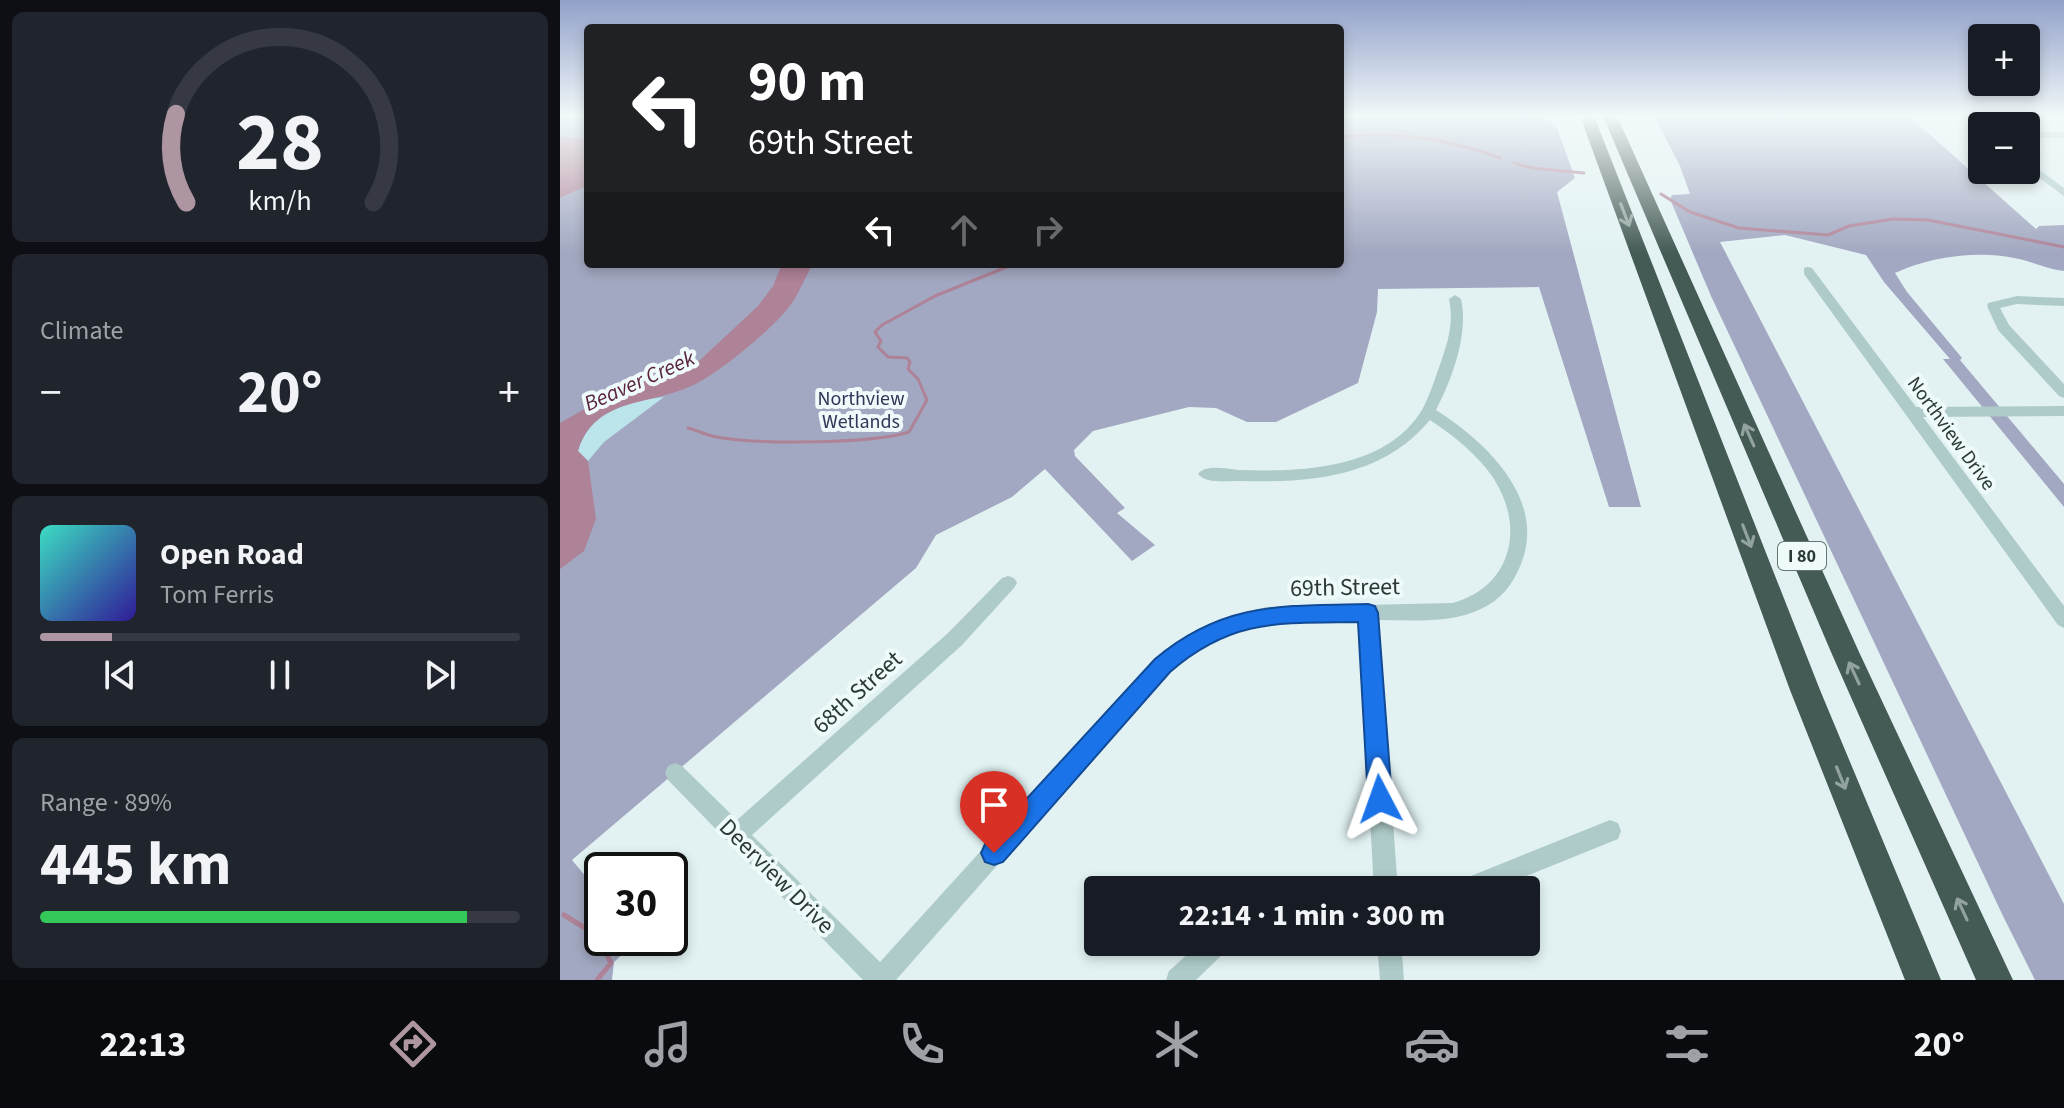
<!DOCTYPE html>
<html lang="en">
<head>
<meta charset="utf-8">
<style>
	:root { --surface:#171b24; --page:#20242c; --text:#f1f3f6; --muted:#9ea1a6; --line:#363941; --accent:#ad95a2 }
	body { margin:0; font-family:"Source Sans 3",sans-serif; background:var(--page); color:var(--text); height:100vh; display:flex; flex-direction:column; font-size:30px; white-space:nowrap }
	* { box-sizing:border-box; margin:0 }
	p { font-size:26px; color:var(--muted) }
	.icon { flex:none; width:44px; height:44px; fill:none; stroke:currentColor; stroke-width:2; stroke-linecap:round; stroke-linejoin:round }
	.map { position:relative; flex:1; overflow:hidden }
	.details { display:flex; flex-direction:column; gap:12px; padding:12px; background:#0d0f14; width:560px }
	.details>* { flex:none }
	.guide { position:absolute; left:24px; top:24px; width:760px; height:244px; border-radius:8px; box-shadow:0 4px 12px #0003; background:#202124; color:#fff; overflow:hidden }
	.buttons { position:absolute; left:1408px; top:24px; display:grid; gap:16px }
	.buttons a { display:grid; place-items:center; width:72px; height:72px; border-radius:8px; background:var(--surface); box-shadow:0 4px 12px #0003; font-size:40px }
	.speed { position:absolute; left:24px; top:852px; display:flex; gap:16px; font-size:40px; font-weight:700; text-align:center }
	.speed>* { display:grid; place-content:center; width:104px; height:104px; border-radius:50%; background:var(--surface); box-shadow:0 4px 12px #0003; line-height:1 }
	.speed .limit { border:4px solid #111; border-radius:12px; background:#fff; color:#111 }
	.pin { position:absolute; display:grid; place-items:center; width:68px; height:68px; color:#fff; margin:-82px -34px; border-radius:50% 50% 50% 0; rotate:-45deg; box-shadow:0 0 8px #0007 }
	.pin .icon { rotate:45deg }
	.me { position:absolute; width:88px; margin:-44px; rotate:356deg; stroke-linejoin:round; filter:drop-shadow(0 0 6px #0008) }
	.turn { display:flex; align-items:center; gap:28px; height:168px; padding:0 32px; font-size:36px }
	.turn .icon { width:104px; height:104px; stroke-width:2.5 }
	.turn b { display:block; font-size:56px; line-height:68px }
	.lanes { display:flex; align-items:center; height:76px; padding:0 32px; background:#0003; justify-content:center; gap:40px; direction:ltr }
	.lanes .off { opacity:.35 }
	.big { font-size:60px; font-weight:700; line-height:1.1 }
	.details .widget { flex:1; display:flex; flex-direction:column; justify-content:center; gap:12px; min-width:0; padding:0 28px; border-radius:12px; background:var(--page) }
	.details .dial { align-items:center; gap:0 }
	.dial svg { height:208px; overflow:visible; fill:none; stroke:var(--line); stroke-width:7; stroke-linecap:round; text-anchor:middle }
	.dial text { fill:var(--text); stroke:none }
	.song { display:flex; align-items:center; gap:24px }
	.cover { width:96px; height:96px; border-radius:12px; background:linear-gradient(135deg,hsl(170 70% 55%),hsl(250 70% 35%)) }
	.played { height:8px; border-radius:4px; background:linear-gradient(90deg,var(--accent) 15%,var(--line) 15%) }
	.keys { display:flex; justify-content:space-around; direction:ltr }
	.heat { display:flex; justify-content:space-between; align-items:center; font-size:44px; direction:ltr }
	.charge { height:12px; border-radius:6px; background:linear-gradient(90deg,#34c759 89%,var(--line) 0) }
	.trip { position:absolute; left:524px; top:876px; width:456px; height:80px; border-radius:8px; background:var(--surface); box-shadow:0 4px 12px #0003; font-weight:700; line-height:80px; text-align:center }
	.tabs { display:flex; height:128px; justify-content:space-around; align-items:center; background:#090b0e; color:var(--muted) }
	.tabs .icon { width:56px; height:56px }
	.tabs .current { color:var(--accent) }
	.tabs b { font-size:36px; color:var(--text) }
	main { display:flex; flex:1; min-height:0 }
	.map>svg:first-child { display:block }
</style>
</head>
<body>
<main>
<section class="details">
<div class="widget dial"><svg viewBox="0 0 100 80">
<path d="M14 69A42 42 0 1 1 86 69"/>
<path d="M14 69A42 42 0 0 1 10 35" stroke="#ad95a2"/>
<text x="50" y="56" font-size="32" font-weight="700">28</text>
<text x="50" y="72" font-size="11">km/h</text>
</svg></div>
<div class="widget"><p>Climate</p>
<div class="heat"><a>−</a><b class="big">20°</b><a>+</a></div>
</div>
<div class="widget">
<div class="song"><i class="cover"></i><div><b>Open Road</b><p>Tom Ferris</p></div></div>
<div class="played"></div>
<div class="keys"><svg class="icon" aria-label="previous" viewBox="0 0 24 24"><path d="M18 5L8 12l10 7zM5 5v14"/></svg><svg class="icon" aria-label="pause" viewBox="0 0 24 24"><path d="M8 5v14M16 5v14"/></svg><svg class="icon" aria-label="next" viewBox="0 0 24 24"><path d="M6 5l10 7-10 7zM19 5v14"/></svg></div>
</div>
<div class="widget"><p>Range · 89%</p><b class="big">445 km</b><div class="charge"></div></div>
</section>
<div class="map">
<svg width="1504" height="980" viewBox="0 0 1504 980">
	<rect width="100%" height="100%" fill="#e2f2f3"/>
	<!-- green -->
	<g fill="#a2a8c1">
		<path d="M0,116H28V264H780V116H983L997,128L1015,178L997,192L1081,507H1049L979,287L818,289L817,312L798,383L716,422H687L656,408L629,407L533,431L514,450L515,456L565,508L557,513L595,545L572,561L485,469L452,497L376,535L356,568L12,860L42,896V938L79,939L54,962L52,980H0Z"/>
		<path d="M1094,116H1349L1476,229L1479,226L1504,225V271C1487,269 1471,261 1454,258C1417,250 1369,257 1335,273L1347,292L1402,358L1400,360L1504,484V507L1383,359H1390L1324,282L1306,255L1225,235L1160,242L1504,904V980H1475L1443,916L1151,296L1110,199L1112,195L1130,194L1120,166Z"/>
	</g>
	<!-- sand -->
	<path fill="#bce4eb" d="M104,397L44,442L28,461L18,451C30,411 66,402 104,397Z"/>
	<!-- water -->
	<g fill="#ae8297">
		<path d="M0,137L28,138V185L0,198Z"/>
		<path d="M222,264H253C244,279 237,299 225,312C208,332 162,370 139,382C96,407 35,394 18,451L28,461L36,519L24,551L0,569V423L49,395L139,361L198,306L213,286Z"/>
	</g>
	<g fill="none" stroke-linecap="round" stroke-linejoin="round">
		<!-- stream-far1 -->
		<g stroke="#ae8297" stroke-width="3">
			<path d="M780,137C836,131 887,138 940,158"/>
			<path d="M954,163L972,168L1024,173"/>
			<path d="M1101,194L1130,212L1179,228L1268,235L1289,226L1333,219L1368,220L1504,247"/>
			<path d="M128,428C136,430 144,434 152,436C192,445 310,444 349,432L367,400L358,379L348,369L350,362L347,358L328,357L318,347L321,341L315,332L322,325L375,296L454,264"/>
		</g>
		<!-- stream -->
		<path stroke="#ae8297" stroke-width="5" d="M4,915L38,936L51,963L37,980"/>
		<!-- minor -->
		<g fill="#aecbc9" fill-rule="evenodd">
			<path d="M1403,116H1413L1426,126H1422V130Z"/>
			<rect x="1466" y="132" width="38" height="6"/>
			<path d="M1466,160L1504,188V196L1466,168Z"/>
			<path d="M1248,267L1252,268L1356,407L1504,406V416L1363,417L1504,606V628L1498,625L1244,274V268Z"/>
			<path d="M895,295L901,299C909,334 892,379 876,410C926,442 987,499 961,564C953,584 941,600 921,609C889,624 852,620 818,620L838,890H814L799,621C713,623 667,616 600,681L336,980H303L108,780L105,773L108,766L115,763L122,766L177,820L388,633L442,578L448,576L454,578L457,583L454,588L402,645L192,835L320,962L586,669L611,647L638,630L674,616L706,607L893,603C952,586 965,528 934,479C918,455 894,436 870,420C822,478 749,483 679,481C666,481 646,484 638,474C646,464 666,469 678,470C740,472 825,470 862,410C868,399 872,387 876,376C885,350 895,327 889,299Z"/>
			<path d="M1457,296L1504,298V306L1457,304L1440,308L1449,325L1504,384V398L1499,396L1438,330L1427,306L1428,303Z"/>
			<path d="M1050,820L1058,823L1061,831L1058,839L932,890H892L896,882Z"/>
			<path d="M641,942H671L667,950L636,980H606L609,971Z"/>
			<path d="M817,942H841L844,980H820Z"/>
		</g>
		<!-- highway -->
		<g fill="#445a55" fill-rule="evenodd">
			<path d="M1020,116H1034L1260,690L1381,980H1345L1230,690Z"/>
			<path d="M1043,116H1057L1299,652L1453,980H1416L1271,652Z"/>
		</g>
	</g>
	<!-- one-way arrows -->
	<defs><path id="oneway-shaft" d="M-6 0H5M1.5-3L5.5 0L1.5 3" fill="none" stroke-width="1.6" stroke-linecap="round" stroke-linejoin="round" transform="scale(2)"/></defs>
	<g stroke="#91a29f">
		<use href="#oneway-shaft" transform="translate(1065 215) rotate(69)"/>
		<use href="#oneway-shaft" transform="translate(1189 435) rotate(-114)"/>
		<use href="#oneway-shaft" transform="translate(1187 536) rotate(69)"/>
		<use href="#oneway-shaft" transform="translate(1294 673) rotate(-115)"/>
		<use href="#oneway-shaft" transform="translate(1281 778) rotate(68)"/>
		<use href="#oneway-shaft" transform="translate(1402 909) rotate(-115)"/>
	</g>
	<!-- sky -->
	<linearGradient id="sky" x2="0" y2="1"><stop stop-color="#91a0c8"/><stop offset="0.46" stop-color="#f2f9fa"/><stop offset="1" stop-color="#f2f9fa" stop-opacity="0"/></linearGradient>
	<rect width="1504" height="253" fill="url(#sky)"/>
	<!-- route -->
	<path fill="#1a73e8" stroke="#114b97" stroke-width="2" d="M808,604L815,606L818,613L832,799L829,808L820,811L812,808L808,799L798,622C721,623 672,618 610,672L443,862L434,865L425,862L421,853L425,844L595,659C664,601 723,606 808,604Z"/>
	<g text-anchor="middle" stroke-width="8" stroke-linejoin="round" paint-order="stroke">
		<!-- shield labels -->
		<rect fill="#effafa" stroke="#667472" stroke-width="2" x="1218" y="542" width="48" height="28" rx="6"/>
		<g font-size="18" font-weight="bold" fill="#2c3a37">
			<text x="1242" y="562">I 80</text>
		</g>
		<!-- park labels -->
		<g font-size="20" fill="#313757" stroke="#effafa">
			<text x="301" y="405">Northview<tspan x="301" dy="23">Wetlands</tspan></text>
		</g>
		<!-- street labels -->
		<g font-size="20" fill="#2c3a37" stroke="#effafa">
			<text transform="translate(1392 433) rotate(54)" y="7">Northview Drive</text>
		</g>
		<!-- water labels -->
		<g font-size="22" font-style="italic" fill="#59233c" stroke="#effafa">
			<text transform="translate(79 380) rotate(-24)" y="8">Beaver Creek</text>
		</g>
		<!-- near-street labels -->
		<g font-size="24" fill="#2c3a37" stroke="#effafa">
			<text transform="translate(785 587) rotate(-1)" y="8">69th Street</text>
			<text transform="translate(297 692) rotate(-42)" y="8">68th Street</text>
			<text transform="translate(217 876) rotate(45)" y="8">Deerview Drive</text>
		</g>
	</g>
</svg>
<div class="buttons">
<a>+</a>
<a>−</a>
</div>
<div class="speed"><div class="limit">30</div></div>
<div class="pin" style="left:434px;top:853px;background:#d93025"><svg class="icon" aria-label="arrive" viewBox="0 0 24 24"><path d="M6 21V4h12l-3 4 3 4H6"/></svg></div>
<svg class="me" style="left:820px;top:799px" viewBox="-20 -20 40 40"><path d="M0-17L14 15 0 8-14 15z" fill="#1a73e8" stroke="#fff" stroke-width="4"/></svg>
<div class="trip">22:14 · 1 min · 300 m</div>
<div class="guide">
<div class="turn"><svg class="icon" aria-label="left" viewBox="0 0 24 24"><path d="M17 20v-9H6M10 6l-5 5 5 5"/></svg><div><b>90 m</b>69th Street</div></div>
<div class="lanes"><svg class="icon" aria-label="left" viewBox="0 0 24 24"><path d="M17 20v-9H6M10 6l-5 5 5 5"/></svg><svg class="icon off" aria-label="ahead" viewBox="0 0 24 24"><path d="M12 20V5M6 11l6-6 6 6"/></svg><svg class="icon off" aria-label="right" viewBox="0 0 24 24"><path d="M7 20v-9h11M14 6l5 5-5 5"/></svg></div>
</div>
</div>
</main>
<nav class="tabs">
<b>22:13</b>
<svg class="icon current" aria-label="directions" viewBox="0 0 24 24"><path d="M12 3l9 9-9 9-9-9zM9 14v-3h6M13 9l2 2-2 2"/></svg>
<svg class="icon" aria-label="music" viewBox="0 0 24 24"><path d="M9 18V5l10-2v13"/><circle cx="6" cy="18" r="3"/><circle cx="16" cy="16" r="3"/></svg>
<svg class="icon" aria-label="phone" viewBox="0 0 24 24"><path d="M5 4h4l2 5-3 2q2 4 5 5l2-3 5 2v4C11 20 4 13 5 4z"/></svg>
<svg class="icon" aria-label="climate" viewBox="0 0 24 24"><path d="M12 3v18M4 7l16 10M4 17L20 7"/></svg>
<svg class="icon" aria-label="car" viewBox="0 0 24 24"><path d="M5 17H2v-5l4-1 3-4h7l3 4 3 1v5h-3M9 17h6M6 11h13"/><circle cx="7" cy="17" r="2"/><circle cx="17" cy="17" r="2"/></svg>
<svg class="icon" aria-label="filters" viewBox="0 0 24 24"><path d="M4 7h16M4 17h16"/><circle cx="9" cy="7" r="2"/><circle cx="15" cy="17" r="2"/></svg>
<b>20°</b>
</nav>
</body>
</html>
